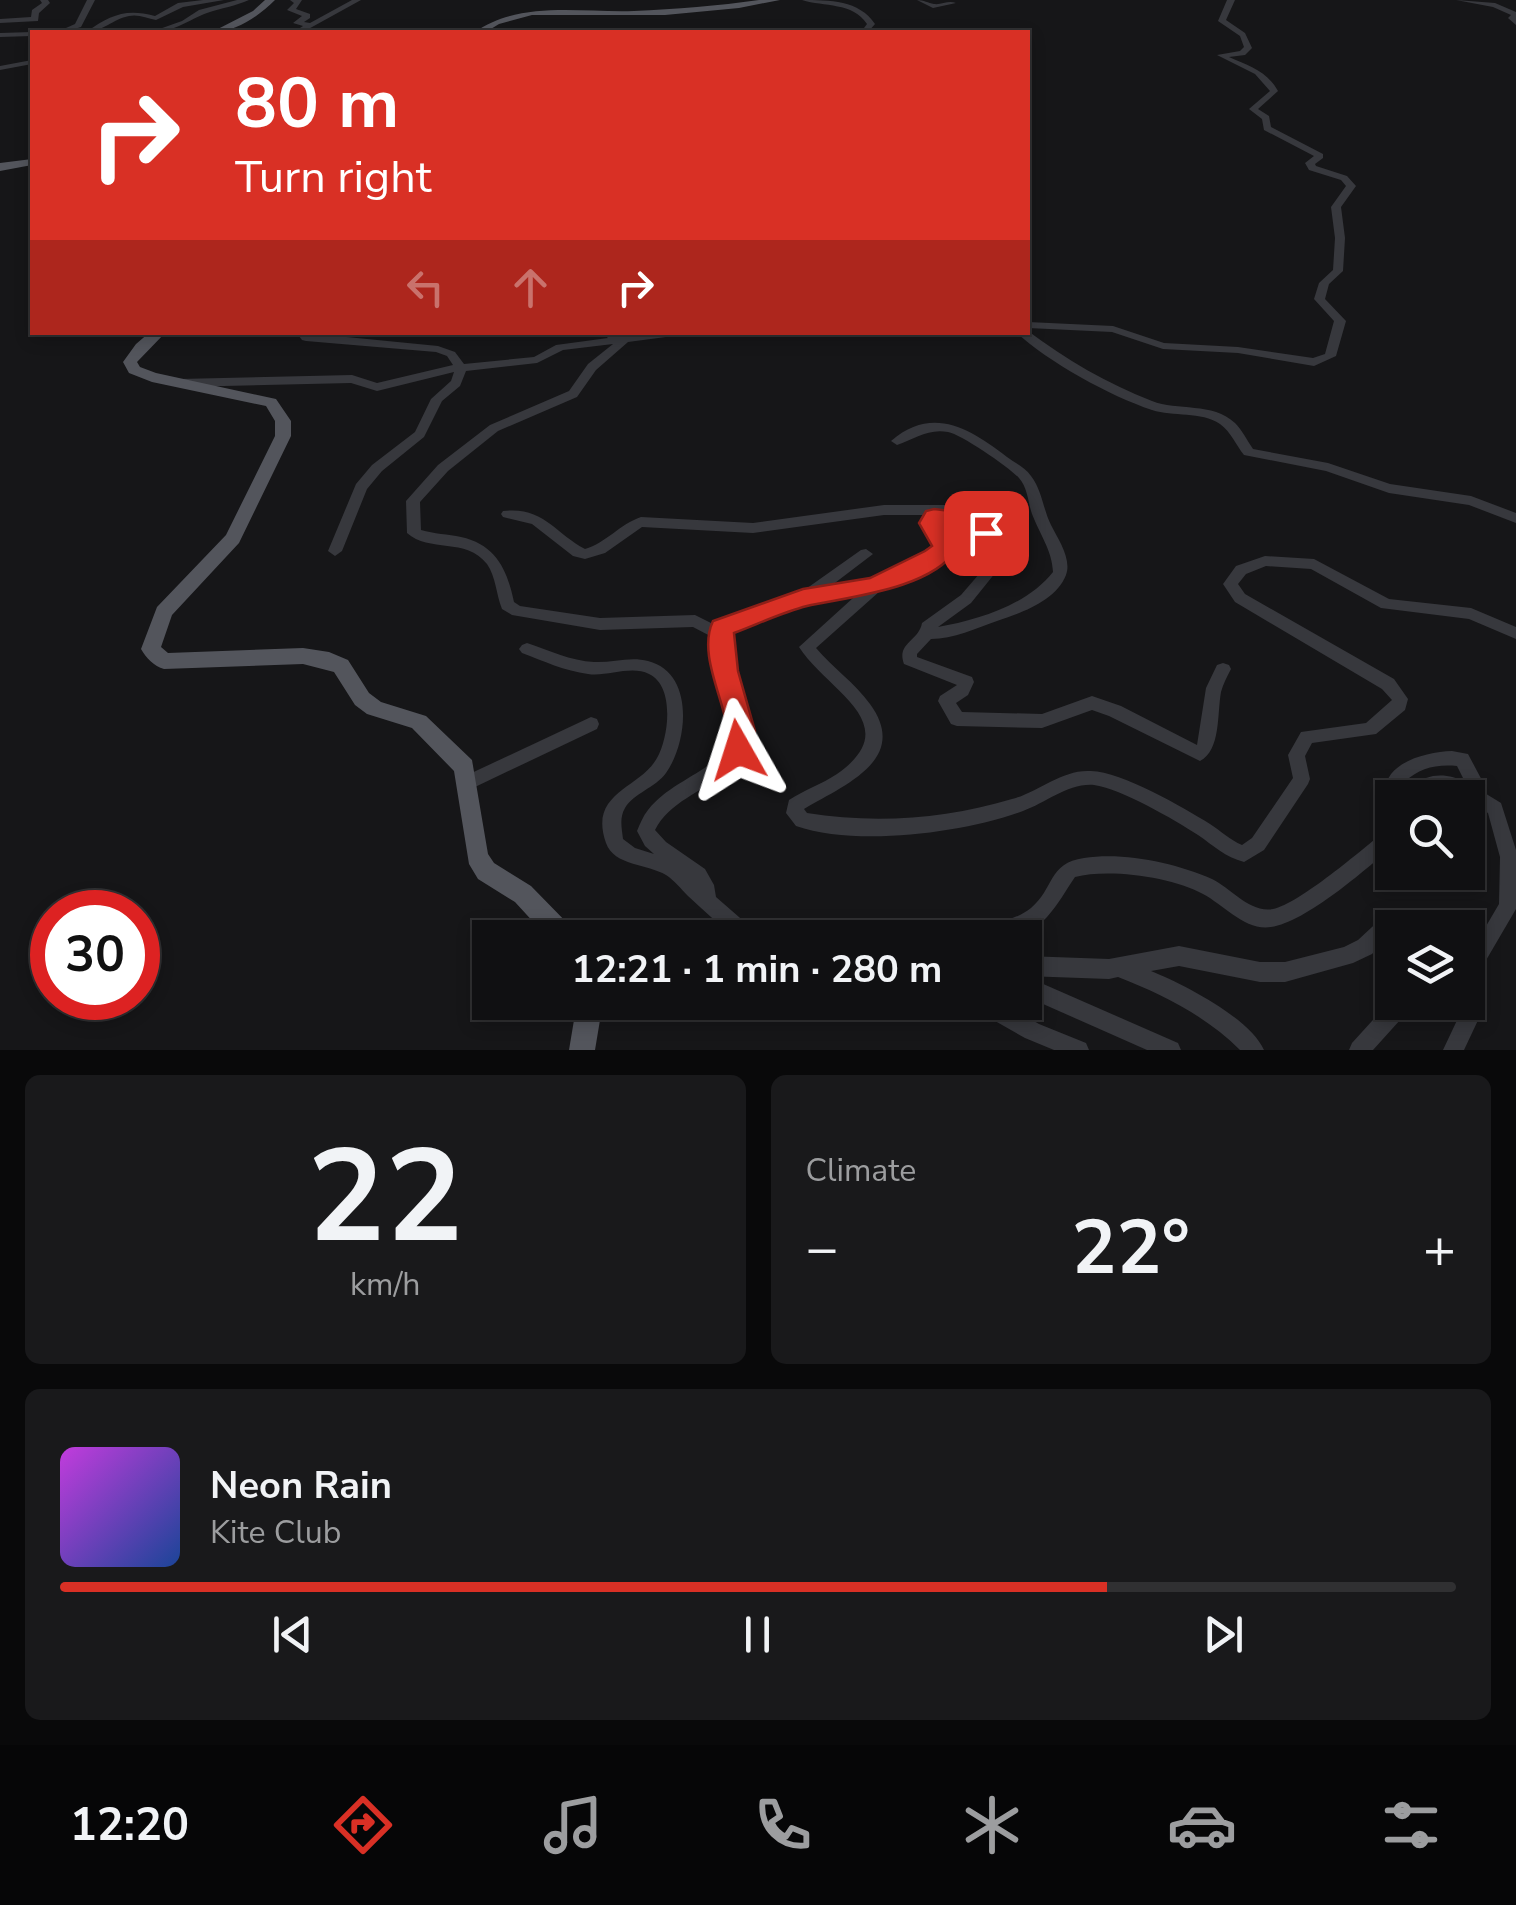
<!DOCTYPE html>
<html lang="en">
<head>
<meta charset="utf-8">
<style>
	:root { --surface:#101012; --page:#19191b; --text:#f1f3f6; --muted:#9c9d9f; --line:#303032; --accent:#d93025 }
	body { margin:0; font-family:"Nunito Sans",sans-serif; background:var(--page); color:var(--text); height:100vh; display:flex; flex-direction:column; font-size:38px; white-space:nowrap }
	* { box-sizing:border-box; margin:0 }
	p { font-size:32px; color:var(--muted) }
	.icon { flex:none; width:55px; height:55px; fill:none; stroke:currentColor; stroke-width:2; stroke-linecap:round; stroke-linejoin:round }
	.map { position:relative; height:1050px; overflow:hidden }
	.drawer { display:flex; flex-direction:column; gap:25px; padding:25px; background:#09090a; flex:1 }
	.drawer>* { flex:none }
	.guide { position:absolute; left:30px; top:30px; width:1000px; height:305px; border-radius:0px; box-shadow:0 5px 15px #0003,0 0 0 2px var(--line); background:#d93025; color:#fff; overflow:hidden }
	.fabs { position:absolute; left:1375px; top:780px; display:grid; gap:20px }
	.fabs a { display:grid; place-items:center; width:110px; height:110px; border-radius:0px; background:var(--surface); box-shadow:0 5px 15px #0003,0 0 0 2px var(--line); font-size:50px }
	.speed { position:absolute; left:30px; top:890px; display:flex; gap:20px; font-size:50px; font-weight:700; text-align:center }
	.speed>* { display:grid; place-content:center; width:130px; height:130px; border-radius:50%; background:var(--surface); box-shadow:0 5px 15px #0003,0 0 0 2px var(--line); line-height:1 }
	.speed .limit { border:15px solid #d22; background:#fff; color:#111 }
	.pin { position:absolute; display:grid; place-items:center; width:85px; height:85px; color:#fff; margin:-42px; border-radius:20px; box-shadow:0 5px 15px #0006 }
	.me { position:absolute; width:110px; margin:-55px; rotate:354deg; stroke-linejoin:round; filter:drop-shadow(0 0 8px #0008) }
	.turn { display:flex; align-items:center; gap:35px; height:210px; padding:0 40px; font-size:45px }
	.turn .icon { width:130px; height:130px; stroke-width:2.5 }
	.turn b { display:block; font-size:70px; line-height:85px }
	.lanes { display:flex; align-items:center; height:95px; padding:0 40px; background:#0003; justify-content:center; gap:50px; direction:ltr }
	.lanes .off { opacity:.35 }
	.big { font-size:75px; font-weight:700; line-height:1.1 }
	.drawer .widget { flex:1; display:flex; flex-direction:column; justify-content:center; gap:15px; min-width:0; padding:0 35px; border-radius:15px; background:var(--page) }
	.drawer .dial { align-items:center; gap:0 }
	.dial b { font-size:130px; line-height:1 }
	.song { display:flex; align-items:center; gap:30px }
	.cover { width:120px; height:120px; border-radius:15px; background:linear-gradient(135deg,hsl(290 70% 55%),hsl(220 70% 35%)) }
	.played { height:10px; border-radius:5px; background:linear-gradient(90deg,var(--accent) 75%,var(--line) 75%) }
	.keys { display:flex; justify-content:space-around; direction:ltr }
	.heat { display:flex; justify-content:space-between; align-items:center; font-size:55px; direction:ltr }
	.drawer .tiles { flex:1; display:grid; gap:25px; grid-template-columns:1fr 1fr }
	.widget:last-child { grid-column:span 2 }
	.trip { position:absolute; left:472px; top:920px; width:570px; height:100px; border-radius:0px; background:var(--surface); box-shadow:0 5px 15px #0003,0 0 0 2px var(--line); font-weight:700; line-height:100px; text-align:center }
	.tabs { display:flex; height:160px; justify-content:space-around; align-items:center; background:#060607; color:var(--muted) }
	.tabs .icon { width:70px; height:70px }
	.tabs .active { color:var(--accent) }
	.tabs b { font-size:45px; color:var(--text) }
	.map>svg:first-child { display:block }
</style>
</head>
<body>
<div class="map">
<svg width="1516" height="1050" viewBox="0 0 1516 1050">
	<rect width="100%" height="100%" fill="#161618"/>
	<g fill="none" stroke-linecap="round" stroke-linejoin="round">
		<!-- minor -->
		<g fill="#37383d" fill-rule="evenodd">
			<path d="M40,0H48L50,3L39,13L38,21L0,23V19L31,17L32,10L42,3Z"/>
			<path d="M87,0H95L81,27L65,32H57L75,24Z"/>
			<path d="M203,0H224L183,7L156,20C147,18 138,14 129,16C113,19 102,32 86,32C111,15 125,8 155,16L178,3Z"/>
			<path d="M237,0H249C236,6 221,8 207,13C188,20 173,33 151,32L182,21L199,10Z"/>
			<path d="M290,0H302L296,9L310,14V18L304,22L310,23L352,0H361L303,32H294L303,26L293,23L302,16L287,10L294,3Z"/>
			<path d="M802,0C830,0 859,0 875,24L868,32H861L867,24C853,2 824,7 802,0Z"/>
			<path d="M917,0C924,0 928,3 934,4C942,5 948,0 956,3L933,8Z"/>
			<path d="M1227,0H1235L1226,20L1245,33L1252,48L1245,55L1229,57C1249,66 1267,71 1278,91L1258,109L1269,116L1271,127L1323,154V158L1315,164L1316,166L1347,176L1356,186L1341,207L1345,238L1343,271L1329,284L1325,299L1346,321L1336,356L1314,366L1238,353L1163,349L1112,332L1028,328V322L1113,326L1164,343L1238,347L1313,358L1325,354L1334,321L1314,299L1319,283L1333,270L1335,238L1331,207L1346,186L1341,180L1309,170L1305,163L1314,156L1264,130L1262,119L1249,109L1270,91L1255,74L1217,55L1240,51L1244,47L1240,36L1218,21Z"/>
			<path d="M1456,0L1495,3L1516,12V25L1508,18L1511,15L1493,7Z"/>
			<path d="M32,32H35H32V36L0,37V33Z"/>
			<path d="M32,60V64L0,70V66Z"/>
			<path d="M1028,331C1065,359 1108,384 1152,401C1177,411 1213,402 1235,423C1242,430 1247,440 1253,449L1328,463L1390,484L1471,496L1516,513V523L1469,505L1389,493L1326,471L1244,455C1236,445 1231,432 1220,424C1201,411 1173,417 1152,410C1110,396 1048,362 1016,332Z"/>
			<path d="M296,332L438,346L455,352L464,364L534,357L556,345L608,338L601,332H615L622,336L650,332H686L681,335L628,342L596,370L577,397L498,431L448,471L420,502L421,530C434,534 448,534 461,537C496,545 507,569 514,602L520,606L600,618L695,615L715,625L749,608L801,595L803,591L861,550L866,549L873,554L823,592L882,579L937,548L934,537L924,523L932,515H884L753,533L642,527L605,553L585,559L573,556L532,524L503,517L501,514L503,511C543,506 555,533 585,549C606,543 620,524 641,517L753,523L884,505H955L960,507V513L987,525L1000,567L971,603L938,627C978,620 1027,605 1053,572C1052,550 1040,535 1032,514C1028,503 1028,488 1019,478C1010,468 961,434 948,432C929,428 914,439 897,445L891,441C933,405 970,429 1007,457C1015,463 1025,467 1031,476C1042,490 1043,509 1051,525C1058,539 1072,559 1066,575C1056,601 1021,613 997,621C977,628 953,639 931,639L917,654V657L972,677L974,682L968,695L956,703L962,712L1042,714L1092,696L1121,706L1197,745L1206,688L1217,665L1223,663L1229,665L1231,669C1227,677 1223,684 1221,692C1217,714 1221,750 1200,761L1109,716L1092,710L1042,728L957,726L951,724L938,701L940,696L957,685L904,664C896,643 919,641 922,623L961,595L986,566L976,531C965,523 952,516 939,523L948,535L952,550L950,554L913,577L880,591L816,648C833,668 855,683 870,704C911,760 842,786 804,809L807,813C875,824 946,819 1012,799C1039,792 1062,769 1091,771C1122,772 1183,807 1210,824C1221,831 1230,840 1242,845L1252,838L1293,778L1288,755L1301,732L1366,723L1392,700L1382,689L1235,602L1223,584L1236,566L1265,556L1314,559L1389,599L1471,608L1516,627V639L1469,619L1381,608L1311,569L1266,566L1246,574L1238,584L1245,594L1394,679L1408,699L1405,710L1376,734L1312,743L1305,756L1310,779L1308,784L1264,850L1244,862C1225,857 1214,846 1198,835C1175,820 1120,788 1094,785C1068,783 1046,803 1023,811C963,833 857,847 796,826L786,813L789,800C804,790 822,784 837,774C908,724 827,691 799,647L853,598L773,612L742,623L729,631L733,671L750,740C744,753 737,764 725,773C702,792 669,802 655,830L666,842L705,869L714,885L716,897L755,931L757,938H734C719,924 703,910 688,896C681,889 674,880 666,875C648,864 614,866 606,843C588,792 640,789 657,758C669,737 675,686 649,674C631,665 607,677 588,674C565,671 543,661 522,653L519,649L522,645L527,643C548,650 571,661 594,662C612,663 630,656 648,661C695,673 688,742 666,773C655,788 634,793 625,808C619,818 622,829 623,839L635,848L654,854L645,846L637,831C640,824 643,816 648,810C671,780 713,773 734,739L717,671L714,638L693,627L600,630L512,615L502,609C496,594 496,577 487,564C466,537 429,553 407,533L406,501L438,465L490,425L569,391L588,364L613,344L563,350L537,363L466,371L460,386L442,401L424,437L382,471L367,489L342,551L335,556L328,551L356,484L372,465L415,432L431,399L451,381L454,372L377,391L351,383L179,387L173,383L179,379L352,375L377,383L453,365L447,356L436,352L306,341L302,340Z"/>
			<path d="M591,717L597,719L599,724L597,729L475,787L469,789L463,787L460,782L463,777Z"/>
			<path d="M1452,751L1468,754L1485,786L1483,792L1501,803L1516,850V909L1485,962L1480,1016L1464,1050H1443L1460,1014L1462,1002H1468V957L1499,904L1500,857L1488,813L1468,801V798H1461L1451,791H1437L1433,798H1415L1426,778C1439,773 1454,776 1465,782L1457,766C1436,764 1420,768 1404,782L1402,798H1392V805L1387,803C1375,765 1423,752 1452,751Z"/>
			<path d="M1392,828V847C1365,870 1306,922 1271,927C1245,931 1224,905 1203,894C1172,877 1109,868 1075,877C1066,890 1058,905 1047,917C1027,940 992,938 964,938L966,931C986,924 1014,922 1031,908C1054,889 1048,863 1084,858C1125,852 1175,863 1212,879C1231,888 1249,913 1273,909C1299,904 1363,849 1386,830Z"/>
			<path d="M1410,909L1417,912L1427,928H1392V933L1372,954L1353,963L1285,982H1260L1179,966L1151,971C1183,984 1250,1018 1264,1050H1240C1206,1016 1162,994 1118,977L1109,979L1025,976V956L1109,959L1179,946L1260,962H1285L1344,947L1358,940L1385,915Z"/>
			<path d="M1025,976L1178,1043L1181,1050H1147L1025,996Z"/>
			<path d="M1392,999V1002H1413L1410,1009L1373,1050H1349L1352,1043Z"/>
			<path d="M971,1002H1001L1039,1024L1086,1043L1089,1050H1054L1025,1038L974,1009Z"/>
		</g>
		<!-- major -->
		<g fill="#53555c" fill-rule="evenodd">
			<path d="M265,0H275C259,16 235,33 212,32L253,11Z"/>
			<path d="M759,0H780L739,8L665,15H532L499,24L486,32H475C520,0 582,13 634,11C676,9 718,6 759,0Z"/>
			<path d="M32,159V165L0,171V163Z"/>
			<path d="M150,332H166L137,362L140,367L156,373L276,399L291,421V436L239,543L172,615L161,647L168,653L303,648L329,652L348,660L369,693L381,702L426,716L472,760L488,854L494,863L531,886L574,930L577,938H548L515,902L478,879L469,864L454,771L412,728L367,714L355,705L334,672L303,664L164,669C154,666 146,658 141,649L157,607L226,535L275,436V421L266,406L152,382L129,373L123,362L136,344Z"/>
			<path d="M577,1002H603L595,1050H569Z"/>
		</g>
	</g>
	<!-- route -->
	<path fill="#d93025" stroke="#8d1f18" stroke-width="2.5" d="M934,509L976,514L997,533L986,541L962,527L947,526L956,550C931,589 848,597 807,606C783,612 758,624 734,633L738,671L755,731L748,759L738,762L728,759C723,747 729,739 727,727C722,695 698,652 713,621L803,589L870,578L925,551L932,546L919,523L926,511Z"/>
</svg>
<div class="fabs">
<a><svg class="icon" aria-label="search" viewBox="0 0 24 24"><circle cx="10" cy="10" r="6"/><path d="M15 15l6 6"/></svg></a>
<a><svg class="icon" aria-label="layers" viewBox="0 0 24 24"><path d="M12 4l9 5-9 5-9-5zM3 14l9 5 9-5"/></svg></a>
</div>
<div class="speed"><div class="limit">30</div></div>
<div class="pin" style="left:986px;top:533px;background:#d93025"><svg class="icon" aria-label="arrive" viewBox="0 0 24 24"><path d="M6 21V4h12l-3 4 3 4H6"/></svg></div>
<svg class="me" style="left:738px;top:750px" viewBox="-20 -20 40 40"><path d="M0-17L14 15 0 8-14 15z" fill="#d93025" stroke="#fff" stroke-width="4"/></svg>
<div class="trip">12:21 · 1 min · 280 m</div>
<div class="guide">
<div class="turn"><svg class="icon" aria-label="right" viewBox="0 0 24 24"><path d="M7 20v-9h11M14 6l5 5-5 5"/></svg><div><b>80 m</b>Turn right</div></div>
<div class="lanes"><svg class="icon off" aria-label="left" viewBox="0 0 24 24"><path d="M17 20v-9H6M10 6l-5 5 5 5"/></svg><svg class="icon off" aria-label="ahead" viewBox="0 0 24 24"><path d="M12 20V5M6 11l6-6 6 6"/></svg><svg class="icon" aria-label="right" viewBox="0 0 24 24"><path d="M7 20v-9h11M14 6l5 5-5 5"/></svg></div>
</div>
</div>
<section class="drawer">
<div class="tiles">
<div class="widget dial"><b>22</b><p>km/h</p></div>
<div class="widget"><p>Climate</p>
<div class="heat"><a>−</a><b class="big">22°</b><a>+</a></div>
</div>
<div class="widget">
<div class="song"><i class="cover"></i><div><b>Neon Rain</b><p>Kite Club</p></div></div>
<div class="played"></div>
<div class="keys"><svg class="icon" aria-label="previous" viewBox="0 0 24 24"><path d="M18 5L8 12l10 7zM5 5v14"/></svg><svg class="icon" aria-label="pause" viewBox="0 0 24 24"><path d="M8 5v14M16 5v14"/></svg><svg class="icon" aria-label="next" viewBox="0 0 24 24"><path d="M6 5l10 7-10 7zM19 5v14"/></svg></div>
</div>
</div>
</section>
<nav class="tabs">
<b>12:20</b>
<svg class="icon active" aria-label="directions" viewBox="0 0 24 24"><path d="M12 3l9 9-9 9-9-9zM9 14v-3h6M13 9l2 2-2 2"/></svg>
<svg class="icon" aria-label="music" viewBox="0 0 24 24"><path d="M9 18V5l10-2v13"/><circle cx="6" cy="18" r="3"/><circle cx="16" cy="16" r="3"/></svg>
<svg class="icon" aria-label="phone" viewBox="0 0 24 24"><path d="M5 4h4l2 5-3 2q2 4 5 5l2-3 5 2v4C11 20 4 13 5 4z"/></svg>
<svg class="icon" aria-label="climate" viewBox="0 0 24 24"><path d="M12 3v18M4 7l16 10M4 17L20 7"/></svg>
<svg class="icon" aria-label="car" viewBox="0 0 24 24"><path d="M5 17H2v-5l4-1 3-4h7l3 4 3 1v5h-3M9 17h6M6 11h13"/><circle cx="7" cy="17" r="2"/><circle cx="17" cy="17" r="2"/></svg>
<svg class="icon" aria-label="filters" viewBox="0 0 24 24"><path d="M4 7h16M4 17h16"/><circle cx="9" cy="7" r="2"/><circle cx="15" cy="17" r="2"/></svg>
</nav>
</body>
</html>
